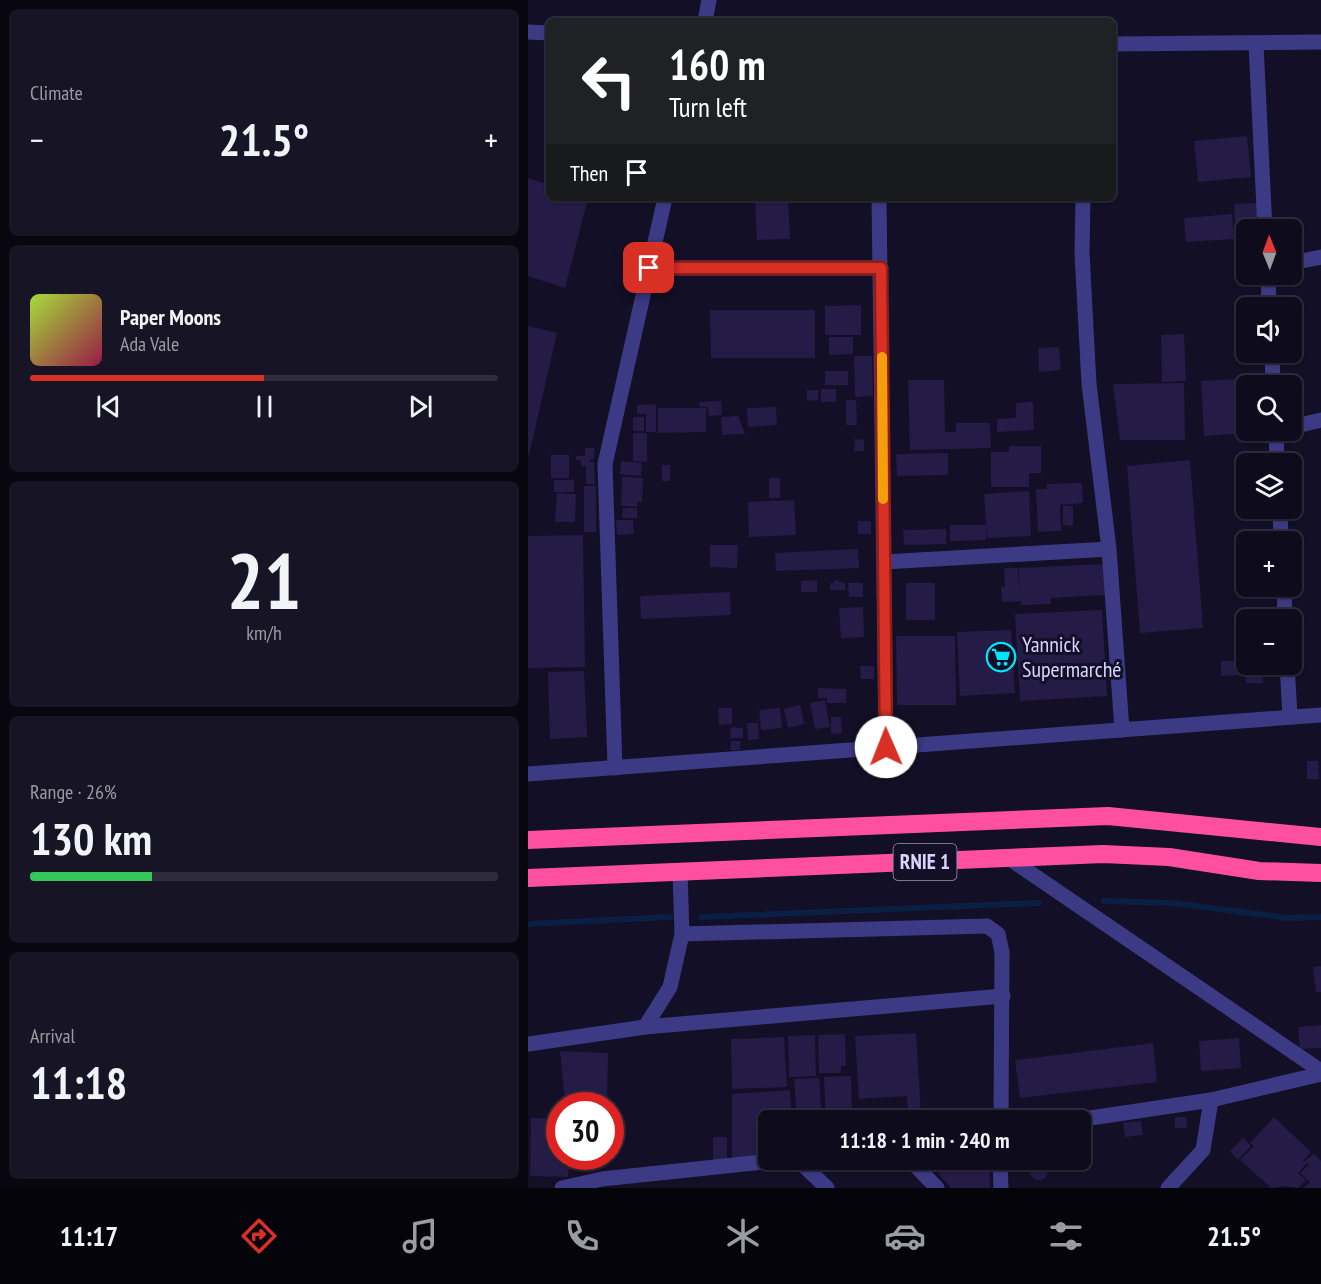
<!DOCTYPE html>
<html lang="en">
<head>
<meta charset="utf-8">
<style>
	:root { --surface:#0e0b1c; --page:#171425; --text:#f1f3f6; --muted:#9b9ba3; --line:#2e2b3b; --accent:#d93025 }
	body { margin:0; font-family:"PT Sans Narrow",sans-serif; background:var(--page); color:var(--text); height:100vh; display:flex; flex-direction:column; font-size:22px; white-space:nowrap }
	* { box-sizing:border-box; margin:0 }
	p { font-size:20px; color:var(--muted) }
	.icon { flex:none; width:33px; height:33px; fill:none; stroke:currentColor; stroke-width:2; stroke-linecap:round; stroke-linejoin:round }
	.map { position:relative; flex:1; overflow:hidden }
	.drawer { display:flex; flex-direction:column; gap:9px; padding:9px; background:#08060f; width:528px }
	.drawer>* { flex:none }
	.banner { position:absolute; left:18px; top:18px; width:570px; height:183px; border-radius:9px; box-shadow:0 2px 4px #0004,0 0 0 2px var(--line); background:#202124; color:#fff; overflow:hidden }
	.needle { width:39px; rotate:359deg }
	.fabs { position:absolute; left:708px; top:219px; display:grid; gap:12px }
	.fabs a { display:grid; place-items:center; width:66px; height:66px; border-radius:9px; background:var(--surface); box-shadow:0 2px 4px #0004,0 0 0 2px var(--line); font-size:30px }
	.speed { position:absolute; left:18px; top:1092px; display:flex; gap:12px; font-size:30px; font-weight:700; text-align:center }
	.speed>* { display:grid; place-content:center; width:78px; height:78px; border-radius:50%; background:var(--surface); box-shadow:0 2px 4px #0004,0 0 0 2px var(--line); line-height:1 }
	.speed .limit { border:9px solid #d22; background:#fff; color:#111 }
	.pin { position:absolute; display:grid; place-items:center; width:51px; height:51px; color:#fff; margin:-26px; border-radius:12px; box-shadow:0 3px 9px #0006 }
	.me { position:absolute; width:66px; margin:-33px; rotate:359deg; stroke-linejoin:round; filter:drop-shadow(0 0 4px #0008) }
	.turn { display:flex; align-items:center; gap:21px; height:126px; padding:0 24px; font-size:27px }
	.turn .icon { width:78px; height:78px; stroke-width:2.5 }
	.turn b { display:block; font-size:42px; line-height:51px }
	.then { display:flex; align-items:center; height:57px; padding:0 24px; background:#0003; gap:12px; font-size:22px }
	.big { font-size:45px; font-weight:700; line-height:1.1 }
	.drawer .tile { flex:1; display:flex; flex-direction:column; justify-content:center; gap:9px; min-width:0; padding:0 21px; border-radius:9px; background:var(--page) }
	.drawer .dial { align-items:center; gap:0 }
	.dial b { font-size:78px; line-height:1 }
	.song { display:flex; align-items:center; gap:18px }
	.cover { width:72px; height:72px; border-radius:9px; background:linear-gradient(135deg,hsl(80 70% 55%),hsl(340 70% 35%)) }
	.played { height:6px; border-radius:3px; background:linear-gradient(90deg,var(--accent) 50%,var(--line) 50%) }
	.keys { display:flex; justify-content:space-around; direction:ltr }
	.heat { display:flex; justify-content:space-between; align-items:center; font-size:33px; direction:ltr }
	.charge { height:9px; border-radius:4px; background:linear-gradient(90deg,#34c759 26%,var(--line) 0) }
	.trip { position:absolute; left:230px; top:1110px; width:333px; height:60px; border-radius:9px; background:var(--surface); box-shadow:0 2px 4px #0004,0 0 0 2px var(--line); font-weight:700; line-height:60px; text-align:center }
	.menu { display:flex; height:96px; justify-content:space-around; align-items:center; background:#06040b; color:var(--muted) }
	.menu .icon { width:42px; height:42px }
	.menu .current { color:var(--accent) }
	.menu b { font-size:27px; color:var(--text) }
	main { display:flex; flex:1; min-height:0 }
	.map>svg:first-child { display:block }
</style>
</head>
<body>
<main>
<section class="drawer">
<div class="tile"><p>Climate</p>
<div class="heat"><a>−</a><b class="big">21.5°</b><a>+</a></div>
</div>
<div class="tile">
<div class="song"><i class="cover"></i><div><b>Paper Moons</b><p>Ada Vale</p></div></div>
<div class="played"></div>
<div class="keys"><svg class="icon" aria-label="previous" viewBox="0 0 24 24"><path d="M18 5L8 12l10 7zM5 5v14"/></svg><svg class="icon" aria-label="pause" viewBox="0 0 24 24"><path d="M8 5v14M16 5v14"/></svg><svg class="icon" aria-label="next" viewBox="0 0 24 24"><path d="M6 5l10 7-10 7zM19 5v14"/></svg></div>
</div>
<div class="tile dial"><b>21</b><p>km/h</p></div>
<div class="tile"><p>Range · 26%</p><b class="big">130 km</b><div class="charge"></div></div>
<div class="tile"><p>Arrival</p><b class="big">11:18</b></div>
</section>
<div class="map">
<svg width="793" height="1188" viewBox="0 0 793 1188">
	<rect width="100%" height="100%" fill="#130f26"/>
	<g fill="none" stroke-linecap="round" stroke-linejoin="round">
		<!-- stream -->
		<g stroke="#0a1f44" stroke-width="6">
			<path d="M576,901L645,903L759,918L793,917"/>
			<path d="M173,917L511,903"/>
			<path d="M0,924L142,917"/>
		</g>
	</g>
	<!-- building -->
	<g fill="#241b47">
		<path d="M719,136L723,177L670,182L666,141Z"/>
		<path d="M0,178L21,185V198H60L37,288L0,276Z"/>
		<path d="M227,198H260L262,239L229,240Z"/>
		<path d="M729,203L730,230H718V238H708L706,204Z"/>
		<path d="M704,214L706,239L658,242L656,218Z"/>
		<path d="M333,305V335H297V306Z"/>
		<path d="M182,310H287V358H183Z"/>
		<path d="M0,326L29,333L1,455H0Z"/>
		<path d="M656,334L658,381L634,382L633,335Z"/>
		<path d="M301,337H325V354L301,355Z"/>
		<path d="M531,347L533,370L511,372L510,348Z"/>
		<path d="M326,356H344L345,396L327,397Z"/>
		<rect x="297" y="371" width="23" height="14"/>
		<path d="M732,378V386H718V430L735,432L676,436L673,381Z"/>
		<path d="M380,380H416L417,432H428V423H462L463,448L382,450Z"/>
		<path d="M656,383L657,440H592L585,384Z"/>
		<rect x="293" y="389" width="15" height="13"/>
		<path d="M279,390H290V400L279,401Z"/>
		<path d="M318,400H328L329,425H318Z"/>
		<path d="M193,401L194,415L181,416L180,407H172L171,402Z"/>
		<path d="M505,402L506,430L469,432V419L488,418V403Z"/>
		<path d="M128,404V432H118V414H109V405Z"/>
		<path d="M248,407L249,425L220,427L219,408Z"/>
		<path d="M130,408H178V432L130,433Z"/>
		<path d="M210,416L217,434L194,435L193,417Z"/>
		<rect x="105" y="417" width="11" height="14"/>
		<path d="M105,433H119V462L105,461Z"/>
		<path d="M327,439L336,440V451H326Z"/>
		<path d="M481,446H513V473H501V487H463V452H481Z"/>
		<path d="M57,448H66V459L62,460V462H66L67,484H58V466H54L52,460H48V456H57Z"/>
		<path d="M420,453V475L369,476L368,454Z"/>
		<rect x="23" y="455" width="18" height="23"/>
		<path d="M662,460L675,628L612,633L599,466Z"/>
		<path d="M93,461L114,463L113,476L92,474Z"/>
		<rect x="134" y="465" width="8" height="16"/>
		<path d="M94,477L115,478L114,502H109V507L93,506Z"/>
		<rect x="241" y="478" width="11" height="20"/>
		<rect x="26" y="480" width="20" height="12"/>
		<path d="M554,483L555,503L532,505L533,531L510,532L508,489H519V484Z"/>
		<rect x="56" y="486" width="12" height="46"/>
		<path d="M501,491L503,536L459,538L456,494Z"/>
		<path d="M29,493L48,494L47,522H27Z"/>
		<path d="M266,500L268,535L221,537L220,502Z"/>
		<path d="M535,506H545V526L535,525Z"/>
		<path d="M95,508H109V518H94Z"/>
		<path d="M88,520H105L106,534L89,535Z"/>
		<rect x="330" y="521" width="13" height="13"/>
		<path d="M422,525H458V540L422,541Z"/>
		<path d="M418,529V544L376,545L375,530Z"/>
		<path d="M55,535L57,667L0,668V536Z"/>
		<path d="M182,545H210L209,568L182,567Z"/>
		<path d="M330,549L331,568L248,571L247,553Z"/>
		<path d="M577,564L578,595L523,598V604L493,605V601L474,602L473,587H477L476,568H490L491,592V568Z"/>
		<path d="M289,580V592H273V581Z"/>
		<path d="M306,580L317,583V590H302V583H306Z"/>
		<path d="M320,583H335V597H321Z"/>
		<rect x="378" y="583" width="29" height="37"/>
		<path d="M202,592L203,615L113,619L112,596Z"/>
		<path d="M335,607L336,637L313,638L311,608Z"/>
		<path d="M737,609V620H718V659L715,660L712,610Z"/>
		<path d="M574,610L579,696L492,701L487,614Z"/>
		<path d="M483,630L487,693L432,696L429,632Z"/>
		<path d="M368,636H427L428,705H369Z"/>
		<path d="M693,661H718V664H723V671H735V683H718V675L693,676Z"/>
		<path d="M332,666H346V679H333Z"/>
		<path d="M56,671L59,737L22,739L20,672Z"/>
		<path d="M290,688L318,689V703H299V698H290Z"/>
		<path d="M297,700L302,727L287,729L282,703Z"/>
		<path d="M272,705L276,724L260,728L256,709Z"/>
		<path d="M190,708H204V724L191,725Z"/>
		<path d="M252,708L254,728L233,730L231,710Z"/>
		<path d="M303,717H313L314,733L303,734Z"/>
		<path d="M219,723H230L231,739L220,740Z"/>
		<path d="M203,727L215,728V738H202Z"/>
		<path d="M203,741H213L212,750H202Z"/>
		<path d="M779,761H790L791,779H779Z"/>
		<path d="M793,966V992H788L785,967Z"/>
		<path d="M793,1025V1048L772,1049L770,1027Z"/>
		<path d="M388,1033L393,1115H380L379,1096L331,1099L327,1036Z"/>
		<path d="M317,1034L318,1066H313V1073H291L290,1035Z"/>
		<path d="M287,1035L288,1076L261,1077L260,1036Z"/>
		<path d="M256,1037L259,1087L204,1089L203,1039Z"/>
		<path d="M711,1038L713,1068L673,1071L671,1041Z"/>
		<path d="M625,1043L629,1082L492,1098L487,1060Z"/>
		<path d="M32,1051L80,1053L79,1106H34V1099H37Z"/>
		<path d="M323,1076L324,1120H298L296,1077Z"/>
		<path d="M291,1078L294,1120H269L266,1079Z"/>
		<path d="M262,1090L264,1120H240V1157L204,1158V1094Z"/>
		<path d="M647,1117H658L659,1128H647Z"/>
		<path d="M746,1117L783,1152L775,1161L776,1162L786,1153L793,1161V1188H776L782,1182L772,1173L781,1165L779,1163L770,1173L778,1180L770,1188L758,1186L743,1188L712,1160L726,1146L722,1143Z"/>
		<path d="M3,1118H32V1156H41L40,1177L2,1176Z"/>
		<path d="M613,1121L615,1135L597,1137L595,1123Z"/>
		<path d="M185,1137H199V1159L185,1160Z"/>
		<path d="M715,1138L723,1146L710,1160L702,1151Z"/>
		<path d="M557,1149L559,1163L548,1164L547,1160H552V1150Z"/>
		<path d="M399,1160H461L462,1188H423Z"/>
		<circle cx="511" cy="1171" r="9"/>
	</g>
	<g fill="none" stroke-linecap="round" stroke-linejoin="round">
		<!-- minor -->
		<g stroke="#3d3a85" stroke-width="15">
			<path d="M177,21L181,0"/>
			<path d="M0,32L21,33"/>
			<path d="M585,44L793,42"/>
			<path d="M728,44L737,230"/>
			<path d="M351,198L358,747"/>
			<path d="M555,198L554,253L561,384L581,549L594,730"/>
			<path d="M764,263L793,257"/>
			<path d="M121,268H353"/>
			<path d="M740,274L741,308"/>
			<path d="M744,352L745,386"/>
			<path d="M764,427L793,420"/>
			<path d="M748,430L749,464"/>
			<path d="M752,508L753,542"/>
			<path d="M356,562L581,549"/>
			<path d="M756,586L757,620"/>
			<path d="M759,664L762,717"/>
			<path d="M87,768L77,464L137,198"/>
			<path d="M0,774L793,715"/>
			<path d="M482,859L793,1071"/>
			<path d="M154,934L459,926L470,934L474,952L473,1120"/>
			<path d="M117,1027L142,987L154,934L152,872"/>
			<path d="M0,1044L117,1027L475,996"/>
			<path d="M549,1120L683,1100L793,1074"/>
			<path d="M270,1160L299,1188"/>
			<path d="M382,1160L409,1188"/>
			<path d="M472,1160L473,1188"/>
			<path d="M34,1188L74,1179L254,1160"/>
			<path d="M640,1188L675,1150L683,1100"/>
		</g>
		<!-- highway -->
		<g stroke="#ff4fa3" stroke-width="18">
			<path d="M0,840L580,816L793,837"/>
			<path d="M0,878L575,854L641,857L731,871L793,873"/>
		</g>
	</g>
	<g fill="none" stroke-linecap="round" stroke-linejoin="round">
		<!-- route casing -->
		<g stroke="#8d1f18" stroke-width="15">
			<path id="route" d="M121,268H353L358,747"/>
		</g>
		<!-- route -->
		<use href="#route" stroke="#d93025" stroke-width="10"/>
		<!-- slow -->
		<path stroke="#f59e0b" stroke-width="10" d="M354,357L355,499"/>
	</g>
	<!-- icons -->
	<defs>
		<g id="supermarket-ring" transform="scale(1.5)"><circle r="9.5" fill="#130f26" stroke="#00e5ff" stroke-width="1.5"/><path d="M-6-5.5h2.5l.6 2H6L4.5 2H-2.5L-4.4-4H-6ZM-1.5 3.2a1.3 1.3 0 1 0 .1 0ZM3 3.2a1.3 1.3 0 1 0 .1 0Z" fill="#00e5ff"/></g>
	</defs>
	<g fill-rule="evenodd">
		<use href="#supermarket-ring" x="473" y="657"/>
	</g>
	<g text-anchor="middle" stroke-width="6" stroke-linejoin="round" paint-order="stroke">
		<!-- shield labels -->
		<rect fill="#130f26" stroke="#9e99be" stroke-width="1.5" x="365.5" y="844" width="63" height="36" rx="4.5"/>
		<g font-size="21" font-weight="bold" fill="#d9d4ff">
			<text x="397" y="869">RNIE 1</text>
		</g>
		<!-- poi labels -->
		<g font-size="22" fill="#d9d4ff" stroke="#130f26" text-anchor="start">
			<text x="494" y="652">Yannick<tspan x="494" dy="25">Supermarché</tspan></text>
		</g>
	</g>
</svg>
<div class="fabs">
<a><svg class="needle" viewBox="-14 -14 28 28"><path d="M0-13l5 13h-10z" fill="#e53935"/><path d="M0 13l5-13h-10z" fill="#9b9ba3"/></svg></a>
<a><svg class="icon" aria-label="sound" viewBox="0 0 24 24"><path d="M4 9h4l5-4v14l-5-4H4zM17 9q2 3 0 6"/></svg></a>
<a><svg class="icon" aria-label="search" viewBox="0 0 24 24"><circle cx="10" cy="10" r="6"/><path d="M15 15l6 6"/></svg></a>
<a><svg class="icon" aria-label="layers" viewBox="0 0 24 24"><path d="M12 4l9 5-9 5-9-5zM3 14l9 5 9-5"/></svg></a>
<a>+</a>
<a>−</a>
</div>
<div class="speed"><div class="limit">30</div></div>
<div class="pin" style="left:121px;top:268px;background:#d93025"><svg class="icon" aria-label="arrive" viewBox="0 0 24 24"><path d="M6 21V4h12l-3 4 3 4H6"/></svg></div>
<svg class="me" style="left:358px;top:747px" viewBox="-20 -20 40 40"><circle r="19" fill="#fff"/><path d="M0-13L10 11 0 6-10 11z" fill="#d93025"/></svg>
<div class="trip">11:18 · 1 min · 240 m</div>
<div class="banner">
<div class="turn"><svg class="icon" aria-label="left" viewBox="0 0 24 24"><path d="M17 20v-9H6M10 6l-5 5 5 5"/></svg><div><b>160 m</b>Turn left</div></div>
<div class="then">Then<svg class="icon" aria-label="arrive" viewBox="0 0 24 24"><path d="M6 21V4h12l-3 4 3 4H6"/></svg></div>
</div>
</div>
</main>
<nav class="menu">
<b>11:17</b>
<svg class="icon current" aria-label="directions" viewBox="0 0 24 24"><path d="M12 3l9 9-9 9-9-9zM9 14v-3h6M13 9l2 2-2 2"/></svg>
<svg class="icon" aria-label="music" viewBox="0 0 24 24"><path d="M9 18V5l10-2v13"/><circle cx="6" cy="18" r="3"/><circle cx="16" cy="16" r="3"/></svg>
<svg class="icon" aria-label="phone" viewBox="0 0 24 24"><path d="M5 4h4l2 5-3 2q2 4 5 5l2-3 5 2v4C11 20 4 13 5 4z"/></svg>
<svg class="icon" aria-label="climate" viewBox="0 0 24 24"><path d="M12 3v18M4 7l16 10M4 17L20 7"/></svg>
<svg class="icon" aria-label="car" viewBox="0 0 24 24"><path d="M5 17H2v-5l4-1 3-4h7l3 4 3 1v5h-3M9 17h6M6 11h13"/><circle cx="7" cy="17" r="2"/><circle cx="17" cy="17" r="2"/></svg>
<svg class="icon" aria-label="filters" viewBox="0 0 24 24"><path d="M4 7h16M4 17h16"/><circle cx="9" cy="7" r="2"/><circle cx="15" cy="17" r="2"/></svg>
<b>21.5°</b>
</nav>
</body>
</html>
